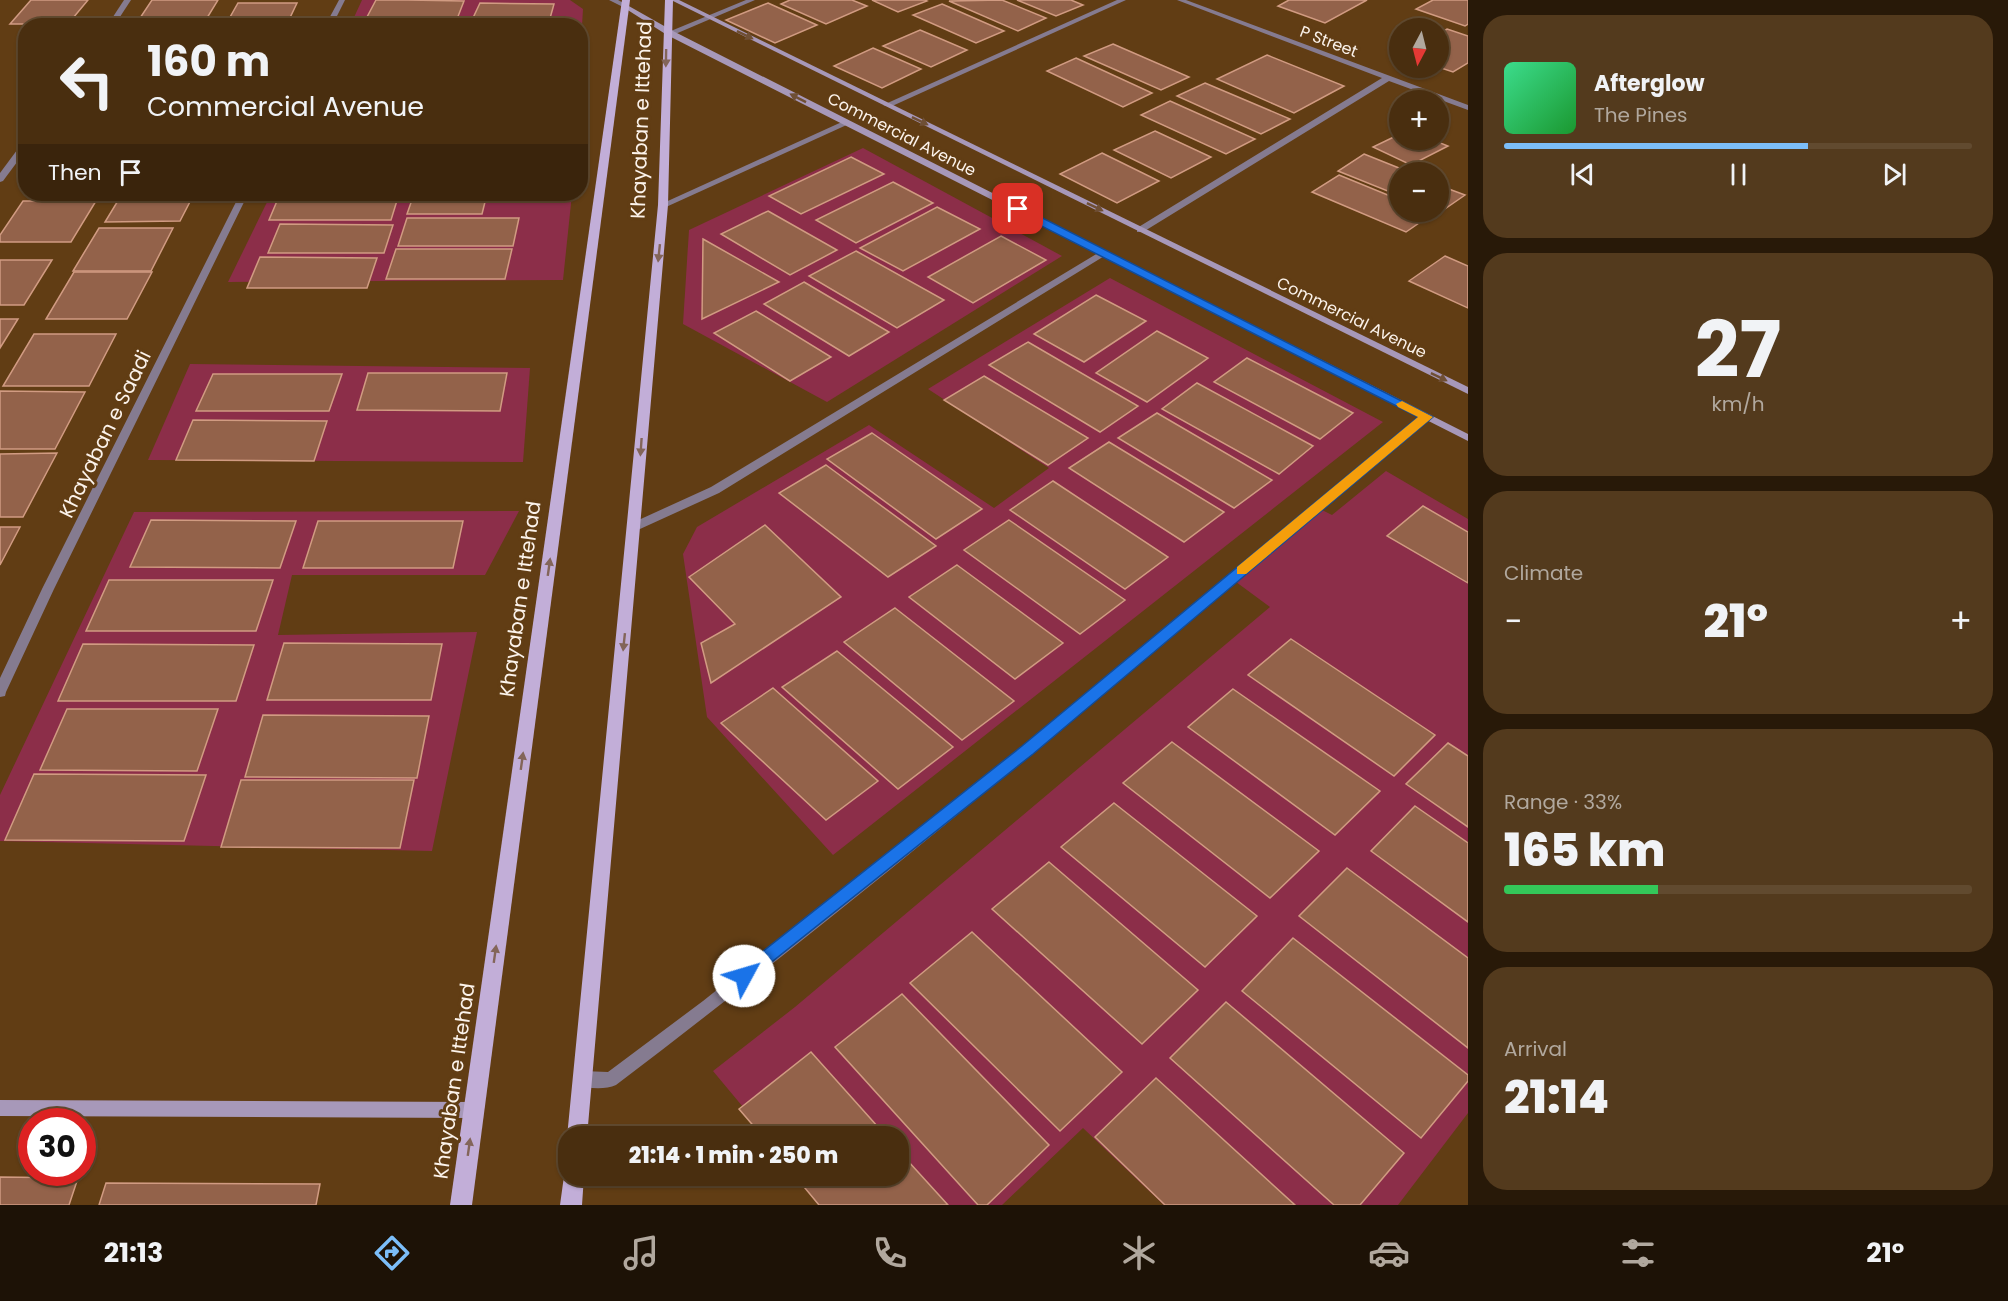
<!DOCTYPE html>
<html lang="en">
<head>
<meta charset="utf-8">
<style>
	:root { --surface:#492e0f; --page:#533a1d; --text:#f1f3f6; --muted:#b1a89e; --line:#614a2f; --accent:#7cbef9 }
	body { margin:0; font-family:Poppins,sans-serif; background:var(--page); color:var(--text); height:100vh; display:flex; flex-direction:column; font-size:22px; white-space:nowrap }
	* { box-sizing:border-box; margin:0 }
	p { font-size:20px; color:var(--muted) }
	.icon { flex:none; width:33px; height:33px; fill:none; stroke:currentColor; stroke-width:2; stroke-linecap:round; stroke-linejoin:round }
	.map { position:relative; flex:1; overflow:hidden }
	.details { display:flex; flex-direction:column; gap:15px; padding:15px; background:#281908; width:540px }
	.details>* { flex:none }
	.guide { position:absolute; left:18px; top:18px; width:570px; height:183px; border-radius:24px; box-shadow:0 2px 4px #0004,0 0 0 2px var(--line); background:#492e0f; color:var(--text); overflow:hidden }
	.needle { width:39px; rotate:187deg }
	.buttons { position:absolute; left:1389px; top:18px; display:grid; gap:12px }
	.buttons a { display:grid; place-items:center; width:60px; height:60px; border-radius:50%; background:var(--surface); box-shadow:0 2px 4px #0004,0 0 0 2px var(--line); font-size:30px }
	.speed { position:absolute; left:18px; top:1108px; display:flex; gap:12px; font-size:30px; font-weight:700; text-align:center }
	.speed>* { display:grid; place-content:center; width:78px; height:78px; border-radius:50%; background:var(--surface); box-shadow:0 2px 4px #0004,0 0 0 2px var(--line); line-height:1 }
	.speed .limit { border:9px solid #d22; background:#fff; color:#111 }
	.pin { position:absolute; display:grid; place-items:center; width:51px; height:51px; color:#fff; margin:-26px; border-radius:12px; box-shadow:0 3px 9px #0006 }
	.me { position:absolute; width:66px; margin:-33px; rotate:51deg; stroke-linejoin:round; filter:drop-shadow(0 0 4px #0008) }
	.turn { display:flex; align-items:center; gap:21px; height:126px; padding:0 30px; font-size:27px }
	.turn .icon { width:78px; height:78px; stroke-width:2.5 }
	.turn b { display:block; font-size:42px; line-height:51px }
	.then { display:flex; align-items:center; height:57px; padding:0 30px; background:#0003; gap:12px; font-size:22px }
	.big { font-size:45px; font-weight:800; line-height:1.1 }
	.details .card { flex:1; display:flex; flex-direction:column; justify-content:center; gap:9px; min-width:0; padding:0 21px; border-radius:24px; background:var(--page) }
	.details .dial { align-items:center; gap:0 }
	.dial b { font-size:78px; line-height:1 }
	.song { display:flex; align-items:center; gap:18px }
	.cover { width:72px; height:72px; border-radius:9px; background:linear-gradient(135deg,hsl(150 70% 55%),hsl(130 70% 35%)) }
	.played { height:6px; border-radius:3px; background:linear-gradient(90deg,var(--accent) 65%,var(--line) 65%) }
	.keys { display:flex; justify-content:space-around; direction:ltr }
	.heat { display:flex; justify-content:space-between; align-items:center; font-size:33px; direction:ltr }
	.charge { height:9px; border-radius:4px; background:linear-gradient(90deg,#34c759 33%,var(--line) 0) }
	.trip { position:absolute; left:558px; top:1126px; width:351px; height:60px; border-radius:24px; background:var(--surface); box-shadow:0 2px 4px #0004,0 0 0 2px var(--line); font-weight:800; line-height:60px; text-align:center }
	.tab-bar { display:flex; height:96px; justify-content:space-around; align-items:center; background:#1d1206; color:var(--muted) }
	.tab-bar .icon { width:42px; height:42px }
	.tab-bar .on { color:var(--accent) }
	.tab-bar b { font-size:27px; color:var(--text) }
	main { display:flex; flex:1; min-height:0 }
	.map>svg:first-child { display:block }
</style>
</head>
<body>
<main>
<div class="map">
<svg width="1468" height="1205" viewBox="0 0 1468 1205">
	<rect width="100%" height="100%" fill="#613d14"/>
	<!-- green -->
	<g fill="#8c2e49">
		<path d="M362,0H570L583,9L581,43L580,26H350Z"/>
		<path d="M863,148L1062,256L827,402L683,324L689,230Z"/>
		<path d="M271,194H572L563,280L228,282Z"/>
		<path d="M1110,278L1383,422L833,855L707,717L683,554L697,527L869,425L994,508L1049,468L928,389Z"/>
		<path d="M190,364L530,368L523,462L148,460Z"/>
		<path d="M1386,471L1468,519V1113L1398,1205H1164L1083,1128L1002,1205H826L898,1176V1137H768L713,1071L795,1007L1270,607L1232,579L1318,508L1332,515Z"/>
		<path d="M519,511L485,575H292L278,635L477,632L432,851L0,841V795L134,512Z"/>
	</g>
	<!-- building -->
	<g fill="#93624a" stroke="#d19b82" stroke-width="1.5">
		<path d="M31,0H88L68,24H10Z"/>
		<path d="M152,0H218L207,18H140Z"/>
		<path d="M376,0H408L464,1L457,19L367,17Z"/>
		<path d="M790,0H852L867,6L826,24L781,4Z"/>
		<path d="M872,0H925L927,1L898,12Z"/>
		<path d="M1002,0L1046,18L1018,31L949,1Z"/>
		<path d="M1017,0H1071L1083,5L1056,16Z"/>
		<path d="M1289,0H1367L1325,23L1278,6Z"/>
		<path d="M1433,0H1468V24L1465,26L1416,9Z"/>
		<path d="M238,3H297L286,26H225Z"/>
		<path d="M480,3L554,4L549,22L472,20Z"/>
		<path d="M768,3L817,25L775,43L726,20Z"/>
		<path d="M942,4L1004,31L976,43L913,15Z"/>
		<path d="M1447,29L1468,36V63L1453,72L1438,67V34Z"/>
		<path d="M920,30L967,50L931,67L883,46Z"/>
		<path d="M1113,44L1189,77L1161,90L1084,56Z"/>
		<path d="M873,48L921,69L882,88L834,66Z"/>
		<path d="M1267,55L1344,86L1294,113L1217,79Z"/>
		<path d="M1076,58L1152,93L1123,107L1047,71Z"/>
		<path d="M1205,83L1290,119L1261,134L1177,96Z"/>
		<path d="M1170,101L1255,139L1226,154L1141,115Z"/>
		<path d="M1155,131L1211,157L1171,178L1114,150Z"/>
		<path d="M1400,134V140H1433L1448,146L1411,165L1373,147Z"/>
		<path d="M1102,153L1159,181L1117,203L1060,174Z"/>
		<path d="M1364,154L1409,172H1400V196L1338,171Z"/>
		<path d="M851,157L884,174L801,214L769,196Z"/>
		<path d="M1339,175L1400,200V212L1432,214L1406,232L1312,192Z"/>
		<path d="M893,182L933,203L856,243L816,220Z"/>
		<path d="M1438,185L1465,195L1439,213L1435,212H1438Z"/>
		<path d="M122,194H194L180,221L105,222Z"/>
		<path d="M280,194H399L391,220H269Z"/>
		<path d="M414,194H487L482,214H407Z"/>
		<path d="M23,201H96L71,242H0V235Z"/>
		<path d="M937,207L980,229L903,271L860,248Z"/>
		<path d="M768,211L837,250L790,275L721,234Z"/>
		<path d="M407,218H519L513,246H398Z"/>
		<path d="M280,224L393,225L384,253H268Z"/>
		<path d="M99,228H173L151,271H73Z"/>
		<path d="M1001,236L1046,260L973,303L928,277Z"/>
		<path d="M703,239L779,282L702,319Z"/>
		<path d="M396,249H512L505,279H386Z"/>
		<path d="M856,251L944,300L897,328L809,276Z"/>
		<path d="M1445,256L1468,266V308L1409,281Z"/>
		<path d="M260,257L377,258L367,288H247Z"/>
		<path d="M0,260H52L24,305H0Z"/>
		<path d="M74,272H152L127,319H46Z"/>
		<path d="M804,282L889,332L849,356L764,304Z"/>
		<path d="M1096,295L1146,321L1084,362L1034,334Z"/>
		<path d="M756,311L831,357L790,381L714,333Z"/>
		<path d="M0,319H18L0,348Z"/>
		<path d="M1157,331L1208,358L1147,402L1096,373Z"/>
		<path d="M34,334H116L89,386H3Z"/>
		<path d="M1028,342L1138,406L1100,432L989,365Z"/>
		<path d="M1247,358L1353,413L1320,439L1214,382Z"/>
		<path d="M368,373H507L500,411L357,410Z"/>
		<path d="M213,374H342L329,411H196Z"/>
		<path d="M984,376L1088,438L1048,465L944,400Z"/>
		<path d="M1197,383L1313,446L1279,474L1162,409Z"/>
		<path d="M0,391L85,392L55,449H0Z"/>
		<path d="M1157,413L1272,480L1234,508L1118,438Z"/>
		<path d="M193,420L327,421L314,461L176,460Z"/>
		<path d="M872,433L982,509L936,539L827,459Z"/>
		<path d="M1109,442L1224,512L1184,542L1069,468Z"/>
		<path d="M57,453L23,517H0V454Z"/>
		<path d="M826,465L936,546L888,577L779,493Z"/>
		<path d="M1053,481L1168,557L1125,589L1010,510Z"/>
		<path d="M1423,506L1468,532V583L1387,536Z"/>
		<path d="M151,520L296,521L280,568L130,567Z"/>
		<path d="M1009,520L1125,600L1080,634L964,550Z"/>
		<path d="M318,521H463L453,568H303Z"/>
		<path d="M765,525L841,597L711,683L701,643L735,624L689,577Z"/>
		<path d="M0,527H20L0,565Z"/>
		<path d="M957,565L1063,643L1015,679L909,597Z"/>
		<path d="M109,580H273L256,631H86Z"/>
		<path d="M895,608L1014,701L962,740L844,642Z"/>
		<path d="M1291,639L1435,735L1394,776L1248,675Z"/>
		<path d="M284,643L442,644L431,700H267Z"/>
		<path d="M83,644L254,645L236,701H58Z"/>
		<path d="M837,651L953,747L898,789L782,687Z"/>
		<path d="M773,688L878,781L826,820L721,723Z"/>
		<path d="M1233,689L1380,791L1335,835L1188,727Z"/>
		<path d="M67,709H218L197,771L40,770Z"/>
		<path d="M263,715L429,716L417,778L245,777Z"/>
		<path d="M1172,742L1319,851L1270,898L1123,783Z"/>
		<path d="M1448,743L1468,756V827L1406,784Z"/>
		<path d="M34,774L206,775L184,841L5,840Z"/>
		<path d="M241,780H414L400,848L221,847Z"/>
		<path d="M1114,803L1257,916L1205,967L1061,847Z"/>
		<path d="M1415,806L1468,843V922L1371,851Z"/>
		<path d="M1049,862L1198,990L1142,1044L992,909Z"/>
		<path d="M1347,868L1468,958V1048L1299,916Z"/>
		<path d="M972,932L1122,1072L1060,1131L910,983Z"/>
		<path d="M1293,938L1468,1075V1081L1421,1138L1242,991Z"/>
		<path d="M902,994L1049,1145L987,1205H978L835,1047Z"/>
		<path d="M1226,1002L1404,1153L1360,1205H1334L1170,1058Z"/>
		<path d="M811,1052L887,1137H763L739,1109Z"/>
		<path d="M1156,1078L1295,1205H1165L1095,1137Z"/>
		<path d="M898,1150L948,1205H819L795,1176H898Z"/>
		<path d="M0,1177L78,1178L69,1205H0Z"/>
		<path d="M106,1183L320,1184L316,1205H99Z"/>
	</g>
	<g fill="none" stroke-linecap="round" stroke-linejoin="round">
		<!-- street -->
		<g fill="#857b90" fill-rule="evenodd">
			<path d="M124,0H131L114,26H107Z"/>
			<path d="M339,0H345L332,26H325Z"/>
			<path d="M609,0H618L629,6L623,7Z"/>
			<path d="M746,0H755L673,35L666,33Z"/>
			<path d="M1117,0H1126L890,107L883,105Z"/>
			<path d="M1177,0H1186L1468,105V110L1389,81L1143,232H1137V228L1382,78Z"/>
			<path d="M844,121L851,123L666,207L659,205Z"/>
			<path d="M23,142H26V150L3,181L0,182V173Z"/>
			<path d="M240,194H248L54,589L6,692L5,696L0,697V678L42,589Z"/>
			<path d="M1103,250L1106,251V255L719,493L640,529H632L630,526L632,523L711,487Z"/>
			<path d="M1427,414L1431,415L1432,417L1431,419C1162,645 895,873 616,1085C605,1090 587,1089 576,1084L574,1079L576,1074L582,1071L608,1072L703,1001L1022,746L1423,415Z"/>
		</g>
		<!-- secondary -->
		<g fill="#a798b9" fill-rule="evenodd">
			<path d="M671,0H679L1468,387V394Z"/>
			<path d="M623,5H627L673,31L1468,434V441L667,35L623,7Z"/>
			<path d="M0,1100L474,1102L480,1104L482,1110L480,1116L474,1118L0,1116Z"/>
		</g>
		<!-- primary -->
		<g fill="#c2aed8" fill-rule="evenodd">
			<path d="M622,0H630L472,1205H450Z"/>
			<path d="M665,0H673L668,205L587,1137H568V1141L567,1137L658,205Z"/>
			<path d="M568,1168V1176H584L582,1205H560L564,1176Z"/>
		</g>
	</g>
	<!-- one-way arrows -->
	<defs><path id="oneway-solid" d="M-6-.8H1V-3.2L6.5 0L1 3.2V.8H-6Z" transform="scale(1.5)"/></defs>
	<g fill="#6f4f35">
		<use href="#oneway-solid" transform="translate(745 35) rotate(26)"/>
		<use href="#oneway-solid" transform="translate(798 98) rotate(-153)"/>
		<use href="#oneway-solid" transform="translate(920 121) rotate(26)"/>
		<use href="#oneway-solid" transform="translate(1095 207) rotate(26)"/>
		<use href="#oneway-solid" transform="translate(1439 377) rotate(26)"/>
	</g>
	<g fill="#836559">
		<use href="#oneway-solid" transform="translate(666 58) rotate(91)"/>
		<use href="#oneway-solid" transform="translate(659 253) rotate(96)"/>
		<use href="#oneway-solid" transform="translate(641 447) rotate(94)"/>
		<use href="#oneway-solid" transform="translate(549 567) rotate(-82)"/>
		<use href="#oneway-solid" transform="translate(624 642) rotate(96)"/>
		<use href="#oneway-solid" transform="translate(522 761) rotate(-82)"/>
		<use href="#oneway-solid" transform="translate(495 954) rotate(-82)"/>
		<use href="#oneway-solid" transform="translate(469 1147) rotate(-82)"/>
	</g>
	<!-- route -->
	<path fill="#1a73e8" stroke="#114b97" stroke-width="1.5" d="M1014,207H1021L1433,417L1033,754L744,984L738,982L735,976L738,971L1022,746L1418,417L1014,212Z"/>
	<!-- slow -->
	<path fill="#f59e0b" d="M1402,401L1433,417L1246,574H1237V567L1418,417L1398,407L1396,404Z"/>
	<g text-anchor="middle" stroke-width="6" stroke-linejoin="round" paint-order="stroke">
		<!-- far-street labels -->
		<g font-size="16" fill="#fcf3eb" stroke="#613d14">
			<text transform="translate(1329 41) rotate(21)" y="6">P Street</text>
			<text transform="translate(902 134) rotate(27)" y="6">Commercial Avenue</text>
			<text transform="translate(1352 317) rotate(26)" y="6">Commercial Avenue</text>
		</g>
		<!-- street labels -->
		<g font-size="20" fill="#fcf3eb" stroke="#613d14">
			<text transform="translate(641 120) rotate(-88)" y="7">Khayaban e Ittehad</text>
			<text transform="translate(105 434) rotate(-64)" y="7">Khayaban e Saadi</text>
			<text transform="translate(520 599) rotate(-82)" y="7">Khayaban e Ittehad</text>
			<text transform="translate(454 1081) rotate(-82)" y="7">Khayaban e Ittehad</text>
		</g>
	</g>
</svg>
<div class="buttons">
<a><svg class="needle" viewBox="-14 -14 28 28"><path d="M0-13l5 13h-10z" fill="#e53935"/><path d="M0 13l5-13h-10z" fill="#b1a89e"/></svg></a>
<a>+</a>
<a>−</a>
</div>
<div class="speed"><div class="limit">30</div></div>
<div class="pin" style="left:1018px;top:209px;background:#d93025"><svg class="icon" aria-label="arrive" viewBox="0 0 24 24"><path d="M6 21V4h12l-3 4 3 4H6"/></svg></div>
<svg class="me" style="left:744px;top:976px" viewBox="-20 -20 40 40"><circle r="19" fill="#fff"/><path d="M0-13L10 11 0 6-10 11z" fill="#1a73e8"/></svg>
<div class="trip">21:14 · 1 min · 250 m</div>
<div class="guide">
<div class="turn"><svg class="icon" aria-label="left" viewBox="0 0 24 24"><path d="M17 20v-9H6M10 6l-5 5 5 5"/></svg><div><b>160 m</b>Commercial Avenue</div></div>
<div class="then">Then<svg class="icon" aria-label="arrive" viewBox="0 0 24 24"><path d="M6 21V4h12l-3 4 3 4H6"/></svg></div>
</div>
</div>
<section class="details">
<div class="card">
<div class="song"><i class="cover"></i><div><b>Afterglow</b><p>The Pines</p></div></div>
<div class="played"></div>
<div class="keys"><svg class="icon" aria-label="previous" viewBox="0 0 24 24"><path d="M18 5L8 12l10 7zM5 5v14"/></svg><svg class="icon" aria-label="pause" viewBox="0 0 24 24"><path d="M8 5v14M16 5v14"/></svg><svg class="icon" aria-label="next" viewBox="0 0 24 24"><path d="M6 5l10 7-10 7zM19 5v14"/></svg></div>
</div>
<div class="card dial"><b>27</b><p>km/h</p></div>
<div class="card"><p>Climate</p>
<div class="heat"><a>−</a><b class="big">21°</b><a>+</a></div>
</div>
<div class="card"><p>Range · 33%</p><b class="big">165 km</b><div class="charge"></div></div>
<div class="card"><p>Arrival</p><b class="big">21:14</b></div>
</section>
</main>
<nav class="tab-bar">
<b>21:13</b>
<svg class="icon on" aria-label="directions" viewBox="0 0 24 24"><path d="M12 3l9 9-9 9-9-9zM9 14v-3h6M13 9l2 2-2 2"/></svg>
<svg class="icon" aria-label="music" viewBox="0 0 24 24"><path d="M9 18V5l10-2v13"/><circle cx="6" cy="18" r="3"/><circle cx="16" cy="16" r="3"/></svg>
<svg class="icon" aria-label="phone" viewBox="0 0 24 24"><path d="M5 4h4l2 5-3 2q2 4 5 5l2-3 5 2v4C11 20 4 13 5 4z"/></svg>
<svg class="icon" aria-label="climate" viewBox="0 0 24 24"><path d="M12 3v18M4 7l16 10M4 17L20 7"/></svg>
<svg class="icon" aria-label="car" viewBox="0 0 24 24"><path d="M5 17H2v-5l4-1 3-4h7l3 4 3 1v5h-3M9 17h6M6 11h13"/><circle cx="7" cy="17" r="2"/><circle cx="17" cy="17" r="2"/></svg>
<svg class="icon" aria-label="filters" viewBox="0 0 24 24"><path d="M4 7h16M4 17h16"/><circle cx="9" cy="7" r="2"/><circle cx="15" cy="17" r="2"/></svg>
<b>21°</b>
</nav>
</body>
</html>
